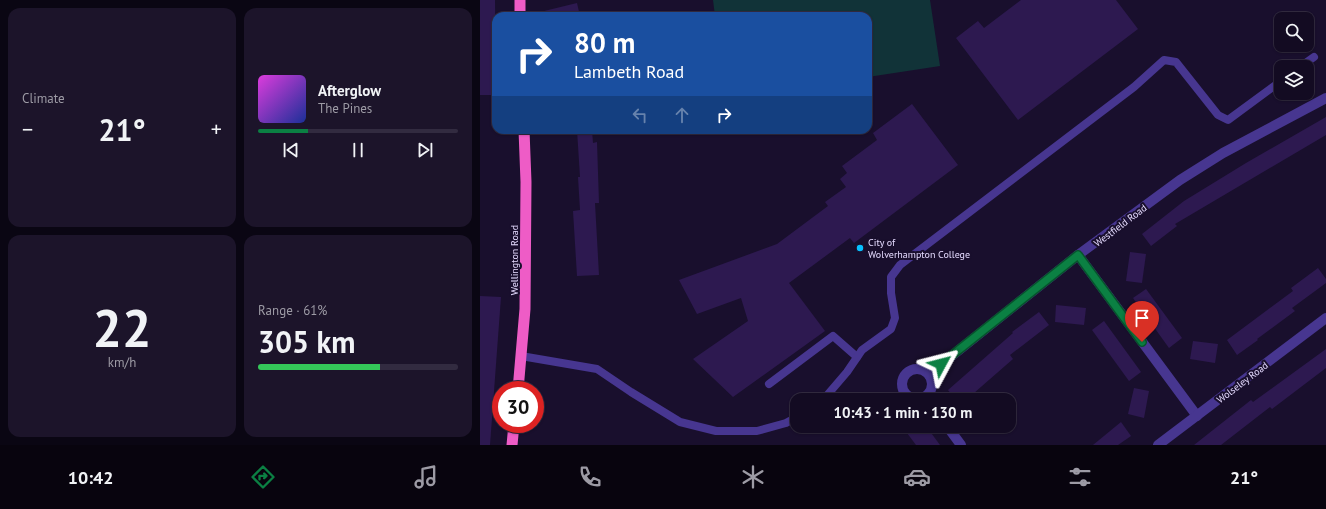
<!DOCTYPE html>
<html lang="en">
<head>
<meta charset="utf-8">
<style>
	:root { --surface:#130b22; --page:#1c142a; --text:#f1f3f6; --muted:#9d9ba5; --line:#322b40; --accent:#0b8043 }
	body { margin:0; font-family:"PT Sans",sans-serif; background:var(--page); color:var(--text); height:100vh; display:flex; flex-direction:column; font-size:15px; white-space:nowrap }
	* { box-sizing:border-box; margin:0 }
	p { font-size:13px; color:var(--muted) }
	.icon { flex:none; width:22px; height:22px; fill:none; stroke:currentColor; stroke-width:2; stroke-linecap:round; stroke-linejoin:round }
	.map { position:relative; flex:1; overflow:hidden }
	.drawer { display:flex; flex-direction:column; gap:8px; padding:8px; background:#0a0613; width:480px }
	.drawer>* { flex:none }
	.guide { position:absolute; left:12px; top:12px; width:380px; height:122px; border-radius:12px; box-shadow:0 1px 3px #0004,0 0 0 1px var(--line); background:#1a4fa0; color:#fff; overflow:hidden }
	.fabs { position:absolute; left:794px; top:12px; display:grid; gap:8px }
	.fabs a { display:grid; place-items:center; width:40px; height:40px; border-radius:8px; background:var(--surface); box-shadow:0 1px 3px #0004,0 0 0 1px var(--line); font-size:20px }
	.speed { position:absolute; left:12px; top:381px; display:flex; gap:8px; font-size:20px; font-weight:700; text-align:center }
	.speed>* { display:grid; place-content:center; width:52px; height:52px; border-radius:50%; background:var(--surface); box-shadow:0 1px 3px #0004,0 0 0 1px var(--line); line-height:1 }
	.speed .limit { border:6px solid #d22; background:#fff; color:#111 }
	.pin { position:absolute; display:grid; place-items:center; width:34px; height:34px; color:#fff; margin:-41px -17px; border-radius:50% 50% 50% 0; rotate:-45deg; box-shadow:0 0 4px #0007 }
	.pin .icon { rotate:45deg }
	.me { position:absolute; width:44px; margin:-22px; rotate:52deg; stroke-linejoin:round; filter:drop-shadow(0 0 3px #0008) }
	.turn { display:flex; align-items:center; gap:14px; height:84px; padding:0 16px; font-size:18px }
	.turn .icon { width:52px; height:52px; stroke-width:2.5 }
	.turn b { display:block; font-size:28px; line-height:34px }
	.lanes { display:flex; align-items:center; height:38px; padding:0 16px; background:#0003; justify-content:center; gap:20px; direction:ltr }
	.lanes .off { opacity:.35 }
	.big { font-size:30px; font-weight:700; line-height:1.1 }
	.drawer .tile { flex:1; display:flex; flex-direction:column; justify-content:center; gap:6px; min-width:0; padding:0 14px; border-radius:12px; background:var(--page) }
	.drawer .dial { align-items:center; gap:0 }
	.dial b { font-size:52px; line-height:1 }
	.song { display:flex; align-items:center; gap:12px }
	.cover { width:48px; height:48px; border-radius:6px; background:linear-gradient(135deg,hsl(300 70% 55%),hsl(230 70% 35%)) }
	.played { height:4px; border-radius:2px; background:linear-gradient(90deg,var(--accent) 25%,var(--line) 25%) }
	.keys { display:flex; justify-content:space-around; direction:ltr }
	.heat { display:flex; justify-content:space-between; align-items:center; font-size:22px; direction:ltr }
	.charge { height:6px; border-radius:3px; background:linear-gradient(90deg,#34c759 61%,var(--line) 0) }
	.drawer .tiles { flex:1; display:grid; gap:8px; grid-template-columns:repeat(2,1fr) }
	.trip { position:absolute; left:310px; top:393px; width:226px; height:40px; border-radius:12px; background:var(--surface); box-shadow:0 1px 3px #0004,0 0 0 1px var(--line); font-weight:700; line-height:40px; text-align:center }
	.menu { display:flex; height:64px; justify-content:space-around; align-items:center; background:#08040e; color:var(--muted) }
	.menu .icon { width:28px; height:28px }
	.menu .active { color:var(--accent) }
	.menu b { font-size:18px; color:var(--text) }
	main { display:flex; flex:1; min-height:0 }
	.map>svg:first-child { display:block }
</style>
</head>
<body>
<main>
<section class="drawer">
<div class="tiles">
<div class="tile"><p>Climate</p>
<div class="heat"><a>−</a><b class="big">21°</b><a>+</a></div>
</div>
<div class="tile">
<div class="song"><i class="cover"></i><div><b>Afterglow</b><p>The Pines</p></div></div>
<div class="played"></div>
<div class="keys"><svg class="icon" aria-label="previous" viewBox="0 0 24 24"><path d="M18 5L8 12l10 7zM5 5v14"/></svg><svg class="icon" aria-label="pause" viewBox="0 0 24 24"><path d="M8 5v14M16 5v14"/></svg><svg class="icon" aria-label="next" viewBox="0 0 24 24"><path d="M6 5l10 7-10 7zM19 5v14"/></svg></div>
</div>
<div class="tile dial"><b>22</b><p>km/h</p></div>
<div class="tile"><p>Range · 61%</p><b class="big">305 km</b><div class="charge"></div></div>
</div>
</section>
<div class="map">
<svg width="846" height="445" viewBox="0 0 846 445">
	<rect width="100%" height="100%" fill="#190f2d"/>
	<!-- green -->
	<path fill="#113338" d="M233,0H450L460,66L388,77V16H235Z"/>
	<!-- building -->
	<g fill="#2d1950">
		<path d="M0,0H15L16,95H0Z"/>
		<path d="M541,0H636L658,29L538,120L476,38L498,21L504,28Z"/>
		<path d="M97,3L100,16H61L60,12Z"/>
		<path d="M432,104L478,165L374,243L370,238L309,283L345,331L253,397L213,359L268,321L261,298L217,314L199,280L297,244L348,206L345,202L366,187L360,179L367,173L362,166L397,140L393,133Z"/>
		<path d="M846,117V135L695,224L697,226L671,246L662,234L704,201L766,163Z"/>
		<path d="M97,130H112L113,143L117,142L119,203H115L119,275L97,276L93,211L100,210L98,177H100Z"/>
		<path d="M650,252L666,254L662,283L646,281Z"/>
		<path d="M838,268L846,279V283L812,308L815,311L777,339L778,340L757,355L747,340L813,291L811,288Z"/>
		<path d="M666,289L702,338L689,348L653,298Z"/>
		<path d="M0,296L21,297L10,445H0Z"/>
		<path d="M576,305L606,308L604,325L575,322Z"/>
		<path d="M559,312L569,325L530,355L533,359L486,400H476L468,390L533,333L532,332Z"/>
		<path d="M624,321L661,372L649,381L612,330Z"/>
		<path d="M713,341L738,344L735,363L710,359Z"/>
		<path d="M846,349V368L792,409L790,407L741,445H714L771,400L773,402Z"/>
		<path d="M654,388L669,391L664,418L648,414Z"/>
		<path d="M641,422L651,436L638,445H613Z"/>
		<path d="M436,426H446L460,445H436L427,433Z"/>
	</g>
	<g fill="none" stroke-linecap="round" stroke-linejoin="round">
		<!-- service -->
		<g stroke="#473690" stroke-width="8">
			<path d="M820,67L834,57"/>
			<path d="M41,356L117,369L151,392L200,422L236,431H277L306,423L317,417"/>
			<path d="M289,384L353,336L377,357"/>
			<path d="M343,400L367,372L382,350L411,329L415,318L411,293V277L420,265L654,87L684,60L696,62L738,115L748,120L801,81"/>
		</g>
		<!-- minor -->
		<g stroke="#473690" stroke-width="10">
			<path d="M598,255L717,416"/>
			<circle cx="437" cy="384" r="15"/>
			<path d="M449,374L598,255L700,180L743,153L846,98"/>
			<path d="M467,426L481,445"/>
			<path d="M678,445L846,318"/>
		</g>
		<!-- trunk -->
		<g stroke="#ee5cc6" stroke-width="11">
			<path d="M40,0V16"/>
			<path d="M38,390L45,309L46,182L44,130"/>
			<path d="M32,445L34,424"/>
		</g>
	</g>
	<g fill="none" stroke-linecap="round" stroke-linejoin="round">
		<!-- route casing -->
		<g stroke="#07532c" stroke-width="10">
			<path id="route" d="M461,364L598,255L662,342"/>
		</g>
		<!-- route -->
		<use href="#route" stroke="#0b8043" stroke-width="7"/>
	</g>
	<!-- markers -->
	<circle fill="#07c0ff" stroke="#190f2d" stroke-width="1.5" cx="380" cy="248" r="4"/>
	<g text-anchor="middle" stroke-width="4" stroke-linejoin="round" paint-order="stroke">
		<!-- street labels -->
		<g font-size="10" fill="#e5dbff" stroke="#190f2d">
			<text transform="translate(640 225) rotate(-37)" y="4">Westfield Road</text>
			<text transform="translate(34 260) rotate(-90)" y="4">Wellington Road</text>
			<text transform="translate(762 382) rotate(-37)" y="4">Wolseley Road</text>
		</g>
		<!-- poi labels -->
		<g font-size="10" fill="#e5dbff" stroke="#190f2d" text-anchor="start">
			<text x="388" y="246">City of<tspan x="388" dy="12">Wolverhampton College</tspan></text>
		</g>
	</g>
</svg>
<div class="fabs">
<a><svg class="icon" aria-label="search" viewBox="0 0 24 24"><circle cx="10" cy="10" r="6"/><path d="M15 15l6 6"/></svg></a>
<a><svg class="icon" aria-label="layers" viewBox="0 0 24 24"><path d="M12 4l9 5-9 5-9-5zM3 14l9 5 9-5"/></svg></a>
</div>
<div class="speed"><div class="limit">30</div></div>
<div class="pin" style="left:662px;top:342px;background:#d93025"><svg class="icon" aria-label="arrive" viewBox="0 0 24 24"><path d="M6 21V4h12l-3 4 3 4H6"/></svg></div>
<svg class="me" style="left:461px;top:364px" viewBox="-20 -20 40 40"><path d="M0-17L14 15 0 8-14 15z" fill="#0b8043" stroke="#fff" stroke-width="4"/></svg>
<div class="trip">10:43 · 1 min · 130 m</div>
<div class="guide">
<div class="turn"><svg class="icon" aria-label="right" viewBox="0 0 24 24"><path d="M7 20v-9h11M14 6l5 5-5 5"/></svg><div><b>80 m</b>Lambeth Road</div></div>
<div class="lanes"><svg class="icon off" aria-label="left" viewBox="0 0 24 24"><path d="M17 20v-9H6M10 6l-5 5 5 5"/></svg><svg class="icon off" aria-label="ahead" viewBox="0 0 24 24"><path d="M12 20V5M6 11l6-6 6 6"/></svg><svg class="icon" aria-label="right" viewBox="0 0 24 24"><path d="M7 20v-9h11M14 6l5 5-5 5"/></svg></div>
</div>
</div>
</main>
<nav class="menu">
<b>10:42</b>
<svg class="icon active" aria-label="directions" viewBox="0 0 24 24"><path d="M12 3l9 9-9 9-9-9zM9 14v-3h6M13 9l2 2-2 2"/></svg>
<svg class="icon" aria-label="music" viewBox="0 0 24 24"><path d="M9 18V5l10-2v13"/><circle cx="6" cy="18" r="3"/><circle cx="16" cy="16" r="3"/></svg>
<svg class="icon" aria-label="phone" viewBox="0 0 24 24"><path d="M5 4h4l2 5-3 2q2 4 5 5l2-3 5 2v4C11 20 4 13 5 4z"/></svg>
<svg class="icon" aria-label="climate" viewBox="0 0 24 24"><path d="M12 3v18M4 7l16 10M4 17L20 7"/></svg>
<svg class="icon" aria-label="car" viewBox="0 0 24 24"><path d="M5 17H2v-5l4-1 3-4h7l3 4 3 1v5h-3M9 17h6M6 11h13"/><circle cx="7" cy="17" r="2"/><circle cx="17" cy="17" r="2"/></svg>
<svg class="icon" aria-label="filters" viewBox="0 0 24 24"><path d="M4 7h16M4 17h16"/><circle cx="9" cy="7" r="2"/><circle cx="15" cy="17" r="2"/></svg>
<b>21°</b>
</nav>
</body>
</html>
